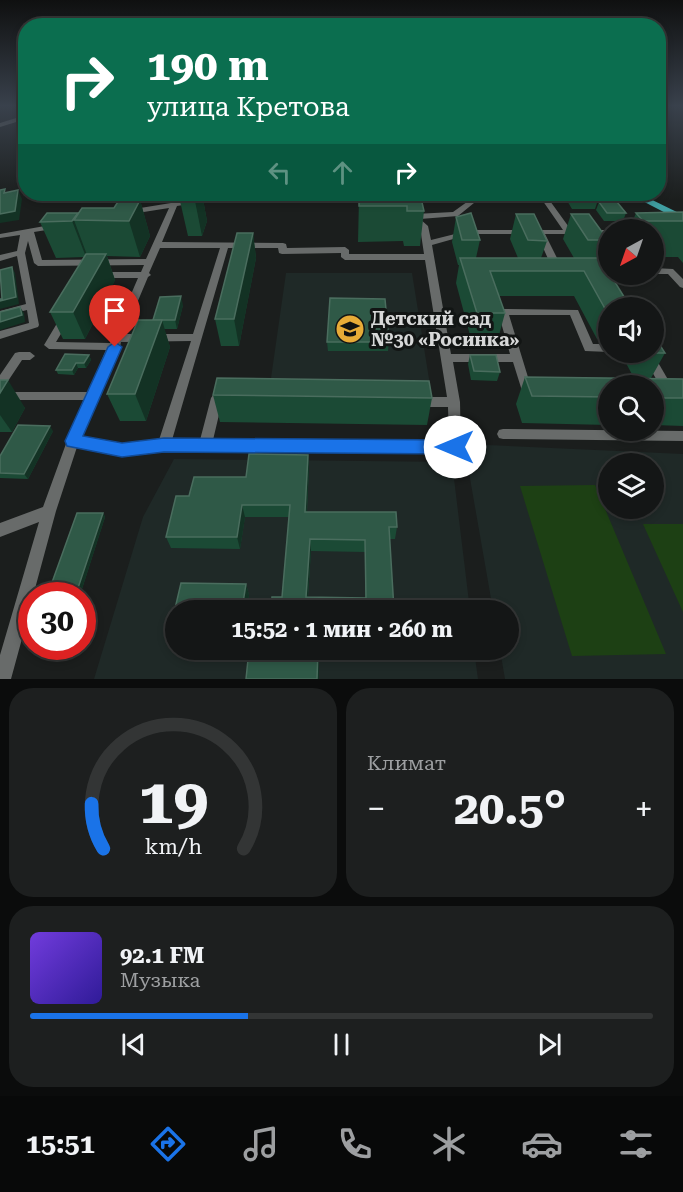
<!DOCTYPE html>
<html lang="ru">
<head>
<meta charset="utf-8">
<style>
	:root { --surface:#141616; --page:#1d1f1f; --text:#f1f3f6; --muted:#9d9fa1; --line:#333535; --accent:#1a73e8 }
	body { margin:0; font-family:"Roboto Serif",serif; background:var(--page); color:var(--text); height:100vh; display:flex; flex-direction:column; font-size:22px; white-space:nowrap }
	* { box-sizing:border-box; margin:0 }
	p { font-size:20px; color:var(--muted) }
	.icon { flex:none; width:33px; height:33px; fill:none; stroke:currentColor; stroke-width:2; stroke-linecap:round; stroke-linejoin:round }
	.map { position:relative; height:679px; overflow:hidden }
	.side { display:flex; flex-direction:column; gap:9px; padding:9px; background:#0b0c0c; flex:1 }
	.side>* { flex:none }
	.hud { position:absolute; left:18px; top:18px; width:648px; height:183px; border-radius:24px; box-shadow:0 3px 9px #0003,0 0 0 2px var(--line); background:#0b6e4f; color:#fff; overflow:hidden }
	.needle { width:39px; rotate:220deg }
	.buttons { position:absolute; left:598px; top:219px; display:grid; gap:12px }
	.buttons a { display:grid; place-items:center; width:66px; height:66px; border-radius:50%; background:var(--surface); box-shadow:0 3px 9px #0003,0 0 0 2px var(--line); font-size:30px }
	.speed { position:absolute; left:18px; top:582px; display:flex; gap:12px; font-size:30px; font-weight:700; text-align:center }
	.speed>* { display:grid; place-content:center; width:78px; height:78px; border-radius:50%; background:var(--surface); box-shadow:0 3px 9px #0003,0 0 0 2px var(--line); line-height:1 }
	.speed .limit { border:9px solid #d22; background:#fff; color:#111 }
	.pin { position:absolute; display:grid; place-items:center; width:51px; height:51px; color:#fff; margin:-62px -26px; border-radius:50% 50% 50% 0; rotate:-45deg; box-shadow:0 0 6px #0007 }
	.pin .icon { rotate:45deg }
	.me { position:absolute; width:66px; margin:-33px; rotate:270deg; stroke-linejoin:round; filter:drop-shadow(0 0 4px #0008) }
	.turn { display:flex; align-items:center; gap:21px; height:126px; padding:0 30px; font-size:27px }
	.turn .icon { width:78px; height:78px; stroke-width:2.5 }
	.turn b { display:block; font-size:42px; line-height:51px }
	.lanes { display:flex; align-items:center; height:57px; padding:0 30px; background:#0003; justify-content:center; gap:30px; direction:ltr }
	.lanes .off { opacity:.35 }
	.big { font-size:45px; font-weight:700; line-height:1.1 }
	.side .widget { flex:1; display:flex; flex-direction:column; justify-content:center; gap:9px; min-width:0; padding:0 21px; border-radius:24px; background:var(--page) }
	.side .dial { align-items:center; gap:0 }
	.dial svg { height:156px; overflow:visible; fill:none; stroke:var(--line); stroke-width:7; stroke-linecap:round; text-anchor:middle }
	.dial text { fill:var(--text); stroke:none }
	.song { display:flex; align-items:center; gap:18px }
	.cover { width:72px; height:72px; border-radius:9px; background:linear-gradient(135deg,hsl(260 70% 55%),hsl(250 70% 35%)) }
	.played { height:6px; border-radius:3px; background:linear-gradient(90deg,var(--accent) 35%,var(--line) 35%) }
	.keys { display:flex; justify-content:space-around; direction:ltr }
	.heat { display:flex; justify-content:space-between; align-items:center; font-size:33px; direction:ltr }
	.side .tiles { flex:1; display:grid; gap:9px; grid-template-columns:1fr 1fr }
	.widget:last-child { grid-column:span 2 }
	.trip { position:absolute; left:165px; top:600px; width:354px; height:60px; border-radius:30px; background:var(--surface); box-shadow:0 3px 9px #0003,0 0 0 2px var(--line); font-weight:700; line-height:60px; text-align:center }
	.tabs { display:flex; height:96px; justify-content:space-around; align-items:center; background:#080909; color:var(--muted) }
	.tabs .icon { width:42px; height:42px }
	.tabs .selected { color:var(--accent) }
	.tabs b { font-size:27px; color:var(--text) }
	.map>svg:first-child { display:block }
</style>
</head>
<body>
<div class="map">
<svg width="683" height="679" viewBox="0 0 683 679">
	<rect width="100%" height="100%" fill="#1b1e1d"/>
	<!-- built -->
	<g fill="#1f2927" fill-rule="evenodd">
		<path d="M286,273H412L430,385H270Z"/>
		<path d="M464,444L683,454V679H505L500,650H508V610H493ZM609,464H654V508H609Z"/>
		<path d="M174,459L452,462L470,610H176V650H474L478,679H94L143,517Z"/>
	</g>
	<!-- green -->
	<g fill="#1d4014">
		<path d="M595,485L666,654L572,656L520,486Z"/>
		<path d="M643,524H683V612Z"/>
	</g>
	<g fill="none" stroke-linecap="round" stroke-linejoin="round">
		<!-- minor -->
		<g fill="#686b6a" fill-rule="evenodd">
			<path d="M26,115V119L0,127V123Z"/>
			<path d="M227,194H241L237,196L177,206L162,242L283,243L286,244L287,248L345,247L349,250V254H424L420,227L383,194H390L415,214L453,212L478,194H485L458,216L420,219L428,226L431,240L471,230H563L538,194H545L571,230H609V234H545L563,270L558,273L553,270L537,234H471L432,245L451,354H510L498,312L503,309L578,310L593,344H609V352L585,351L570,315H509L531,387L535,388L537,391L535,394H523L513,362H453L460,402L461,447L460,451L455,452L164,450L122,455L77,447L56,511L33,596H32V602L11,679H0V655L39,522L0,537V523L43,507L67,441L84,400H0V392H88L106,350L49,349L44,345L62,315L66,314L71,317L56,342L110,343L138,278H100L95,275L100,272H141L144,265L38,266L34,263L28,241L25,253L39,325L38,327L0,339V331L29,323L27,310L0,317V311L26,304L17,256L0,261V255L17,251L20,235L0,238V234L56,224L60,226L59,228L34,232L42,260L146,259L169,208L131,214L127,212L128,210L171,203L175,201L178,202ZM160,248H220L193,334H124L148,277L151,275L149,273ZM228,248H278L279,253L282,254L341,253V257L345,260H425L447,397H419L415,399L413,402L415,405L419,407H448L449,442L213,440L222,402L227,401L229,398L227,395H213L211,398L200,440H172ZM191,341L159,440L122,445L81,437L117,350L120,347L121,342Z"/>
			<path d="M427,194H456L458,196L454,198H427Z"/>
			<path d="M654,268L673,269L683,279V288L680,287L668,274H654Z"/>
			<path d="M19,352H30L35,356L30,360H22L4,387L0,388V375L15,353Z"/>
			<path d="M641,352H652L674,390L672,393H664Z"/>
			<path d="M503,429L683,431V441L503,439L499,438L497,434L499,430Z"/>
		</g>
		<!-- major -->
		<path fill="#409fa2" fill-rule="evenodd" d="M629,194H640L683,215V222Z"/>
	</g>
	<!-- wall -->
	<g fill="#1b4a35" fill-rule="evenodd">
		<path d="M202,194L207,221L202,236H188L180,201Z"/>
		<path d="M401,194H425L424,202H422L424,211L420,246H404L403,241L358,242L359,198H402Z"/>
		<path d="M510,194H538L535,202H514Z"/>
		<path d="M568,194H600L595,209H572L566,199Z"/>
		<path d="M140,200L150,236L140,257L107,256L115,280L85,339H63L50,312L84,257L56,258L40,222L78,213L114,208Z"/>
		<path d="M599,202L626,213L623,221H604L596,210Z"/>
		<path d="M683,212V263L678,257H654V230H629L636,213Z"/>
		<path d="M516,214L547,241L541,258H574L563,239L571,214L608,240L601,259L609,308V339H597L574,296H499L505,313L498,339H471L456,283L459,265H458L452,242L456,217L480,240L476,258H518L510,239Z"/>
		<path d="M253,233L256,258L239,346H221L215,319Z"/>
		<path d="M183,305L177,329H164L170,347L146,421H120L107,394L153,320Z"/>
		<path d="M327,342H389L388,351H328Z"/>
		<path d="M620,352L665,353L651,378L683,379V426L654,425V386H609V425L522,423L516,404L525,377L634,378Z"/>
		<path d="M89,355L91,360L86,368H78L74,375L58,374L56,370Z"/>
		<path d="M470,355L500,372L497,381L471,380L468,364Z"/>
		<path d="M0,380L25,408L12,432H0Z"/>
		<path d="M213,395L432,398L427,425L220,422Z"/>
		<path d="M53,431L28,479L0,478V456Z"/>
		<path d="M249,454L308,455L309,467L307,512H396L397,527L395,539H389L394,610H176V639L170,630L181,583L246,584L249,595L247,609H271L272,597H282L289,517H245L240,549L171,548L166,537L176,496H189L194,477H246ZM311,551L365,552V598L308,597Z"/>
		<path d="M103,513L105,517L81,592H53L50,588Z"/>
		<path d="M249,650H404L403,652H319Z"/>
	</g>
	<!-- shaded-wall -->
	<g fill="#133224">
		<path d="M17,171H26V175H19Z"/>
		<path d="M18,190L22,199L19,220L0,223V214Z"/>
		<path d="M198,194H202L207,221L202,236L195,201Z"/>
		<path d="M140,200L150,236L140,257L129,221Z"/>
		<path d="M78,213L74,220L87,255L86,257L72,221Z"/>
		<path d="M253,233L256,258L239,346L234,319Z"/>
		<path d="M106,254L115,280L85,339L73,312Z"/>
		<path d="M12,267L15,273L19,304L0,309V301L16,297Z"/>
		<path d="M181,296L183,305L177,329L175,320Z"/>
		<path d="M20,307L24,313L25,322L0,330V322Z"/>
		<path d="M162,320L170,347L146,421L135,394Z"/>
		<path d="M89,355L91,360L86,368L84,363Z"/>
		<path d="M76,363L78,368L74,375L72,370Z"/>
		<path d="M8,380L25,408L12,432L0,415V393Z"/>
		<path d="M50,426L53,431L28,479L24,474Z"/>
		<path d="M308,455L309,467L306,524L305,512Z"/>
		<path d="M242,505L245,517L240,549L237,537Z"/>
		<path d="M103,513L105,517L81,592L78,588Z"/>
		<path d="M310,539L311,551L307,608L306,597Z"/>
		<path d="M246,584L249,595L247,610L242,609Z"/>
		<path d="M318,650H319V679H317Z"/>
	</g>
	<!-- building -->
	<g fill="#2f5947" stroke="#4a6d5e" stroke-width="1.5" fill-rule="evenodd">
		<path d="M26,132V171H17Z"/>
		<path d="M5,189L4,193L18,190L15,211L0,214V190Z"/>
		<path d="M123,194H136L140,200L129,221L74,220L82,208H114Z"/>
		<path d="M183,194H198L195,201H180Z"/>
		<path d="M359,198H421L424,211H407V206H359Z"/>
		<path d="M599,202H617L626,213H607Z"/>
		<path d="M683,212V221H643L636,213Z"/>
		<path d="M47,213H78L72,221L40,222Z"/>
		<path d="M471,213L480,240H462L456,217Z"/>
		<path d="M516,214H534L547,241L528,240Z"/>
		<path d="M571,214H589L608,240H588Z"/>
		<path d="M237,233H253L234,319H215Z"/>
		<path d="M86,254H106L73,312H50Z"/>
		<path d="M460,258H600L609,272V274H610L631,308H609V314H608L584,271H490L505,313H477Z"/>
		<path d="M12,267L16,297L0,301V299H2L0,270Z"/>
		<path d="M181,296L175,320H153L160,297Z"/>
		<path d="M330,298L385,299L389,342H327Z"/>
		<path d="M20,307L22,315L0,322V312Z"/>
		<path d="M138,320H162L135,394H107Z"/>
		<path d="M654,336L665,353H649L648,352H654Z"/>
		<path d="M65,354L89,355L84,363H76L72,370H56Z"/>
		<path d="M470,355H496L500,372L474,371Z"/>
		<path d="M525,377L683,379V398H654V386H609V397L532,396Z"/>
		<path d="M217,378L429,381L432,398L213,395Z"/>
		<path d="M0,380H8L0,393Z"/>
		<path d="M18,425L50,426L24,474L0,473V456Z"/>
		<path d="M249,454L308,455L305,512H396L397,527H389L394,610H176V630H170L181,583L246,584L242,609H271L272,597H282L290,505H242L237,537H166L176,496H189L194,477H246ZM310,539L365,540L366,598L306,597Z"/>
		<path d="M77,513H103L78,588H50Z"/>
		<path d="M249,650H318L317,679H246Z"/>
	</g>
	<!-- sky -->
	<linearGradient id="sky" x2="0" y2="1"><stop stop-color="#0f1010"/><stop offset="0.53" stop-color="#39414c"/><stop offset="1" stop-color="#39414c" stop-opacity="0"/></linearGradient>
	<rect width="683" height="200" fill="url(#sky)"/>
	<!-- route -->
	<path fill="#1a73e8" stroke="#114b97" stroke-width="1.5" d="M115,342L122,347L83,436L122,443L164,438L455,440L461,442L464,447L461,452L455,454L164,452L122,457L67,446L65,441L108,347Z"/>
	<!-- icons -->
	<defs>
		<g id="school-disc" transform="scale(1.5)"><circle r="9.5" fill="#e8ab37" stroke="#121514"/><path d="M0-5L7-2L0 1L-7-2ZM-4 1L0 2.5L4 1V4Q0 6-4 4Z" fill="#111"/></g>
	</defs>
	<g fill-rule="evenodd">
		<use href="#school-disc" x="350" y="329"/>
	</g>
	<g text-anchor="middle" stroke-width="6" stroke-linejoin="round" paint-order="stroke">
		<!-- poi labels -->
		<g font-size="18" font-weight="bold" fill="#d7d8d8" stroke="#121514" text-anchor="start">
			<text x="371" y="325">Детский сад<tspan x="371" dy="21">№30 «Росинка»</tspan></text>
		</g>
	</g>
</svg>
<div class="buttons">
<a><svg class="needle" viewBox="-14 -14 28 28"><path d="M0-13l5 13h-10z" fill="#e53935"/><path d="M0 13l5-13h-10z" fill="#9d9fa1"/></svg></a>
<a><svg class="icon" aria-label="sound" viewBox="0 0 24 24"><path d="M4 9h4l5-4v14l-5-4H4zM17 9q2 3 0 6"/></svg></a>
<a><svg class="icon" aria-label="search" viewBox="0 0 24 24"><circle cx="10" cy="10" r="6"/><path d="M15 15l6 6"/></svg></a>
<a><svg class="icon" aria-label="layers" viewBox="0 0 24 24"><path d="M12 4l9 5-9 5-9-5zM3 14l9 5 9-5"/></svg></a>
</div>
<div class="speed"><div class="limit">30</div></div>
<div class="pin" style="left:115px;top:347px;background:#d93025"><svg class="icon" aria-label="arrive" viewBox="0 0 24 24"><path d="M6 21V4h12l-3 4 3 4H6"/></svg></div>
<svg class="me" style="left:455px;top:447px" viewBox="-20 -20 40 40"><circle r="19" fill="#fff"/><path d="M0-13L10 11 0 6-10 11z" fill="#1a73e8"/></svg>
<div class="trip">15:52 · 1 мин · 260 m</div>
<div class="hud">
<div class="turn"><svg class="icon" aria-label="right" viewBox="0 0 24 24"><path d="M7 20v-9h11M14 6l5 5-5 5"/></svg><div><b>190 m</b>улица Кретова</div></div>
<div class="lanes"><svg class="icon off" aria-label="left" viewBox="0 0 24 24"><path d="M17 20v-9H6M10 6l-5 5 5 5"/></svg><svg class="icon off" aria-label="ahead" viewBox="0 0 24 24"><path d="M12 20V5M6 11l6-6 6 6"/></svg><svg class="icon" aria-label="right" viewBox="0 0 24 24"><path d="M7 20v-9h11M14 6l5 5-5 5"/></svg></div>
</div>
</div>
<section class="side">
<div class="tiles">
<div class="widget dial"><svg viewBox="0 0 100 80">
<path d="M14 69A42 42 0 1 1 86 69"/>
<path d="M14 69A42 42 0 0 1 8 46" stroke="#1a73e8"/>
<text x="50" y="56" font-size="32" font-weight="700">19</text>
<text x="50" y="72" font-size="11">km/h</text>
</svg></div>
<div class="widget"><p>Климат</p>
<div class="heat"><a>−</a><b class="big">20.5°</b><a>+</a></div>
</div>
<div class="widget">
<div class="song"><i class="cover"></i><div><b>92.1 FM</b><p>Музыка</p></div></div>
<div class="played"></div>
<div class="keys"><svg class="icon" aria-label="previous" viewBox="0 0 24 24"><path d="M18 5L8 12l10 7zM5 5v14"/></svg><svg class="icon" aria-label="pause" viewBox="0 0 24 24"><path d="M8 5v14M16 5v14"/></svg><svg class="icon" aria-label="next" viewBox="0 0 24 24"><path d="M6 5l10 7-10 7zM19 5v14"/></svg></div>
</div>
</div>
</section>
<nav class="tabs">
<b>15:51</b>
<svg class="icon selected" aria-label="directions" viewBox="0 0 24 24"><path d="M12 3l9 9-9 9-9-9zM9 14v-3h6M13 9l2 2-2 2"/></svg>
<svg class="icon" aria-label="music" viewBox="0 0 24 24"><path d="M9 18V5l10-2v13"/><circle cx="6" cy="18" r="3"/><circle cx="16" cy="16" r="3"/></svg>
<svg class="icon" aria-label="phone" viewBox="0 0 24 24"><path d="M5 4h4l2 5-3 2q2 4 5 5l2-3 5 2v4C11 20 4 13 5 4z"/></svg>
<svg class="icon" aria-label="climate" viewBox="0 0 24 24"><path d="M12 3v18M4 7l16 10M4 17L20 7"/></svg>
<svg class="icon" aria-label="car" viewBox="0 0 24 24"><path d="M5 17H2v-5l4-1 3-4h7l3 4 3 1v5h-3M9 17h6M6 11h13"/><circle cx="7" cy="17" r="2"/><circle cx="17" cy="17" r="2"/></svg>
<svg class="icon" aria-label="filters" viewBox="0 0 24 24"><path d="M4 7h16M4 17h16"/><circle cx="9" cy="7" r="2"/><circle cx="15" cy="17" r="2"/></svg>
</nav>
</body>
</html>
